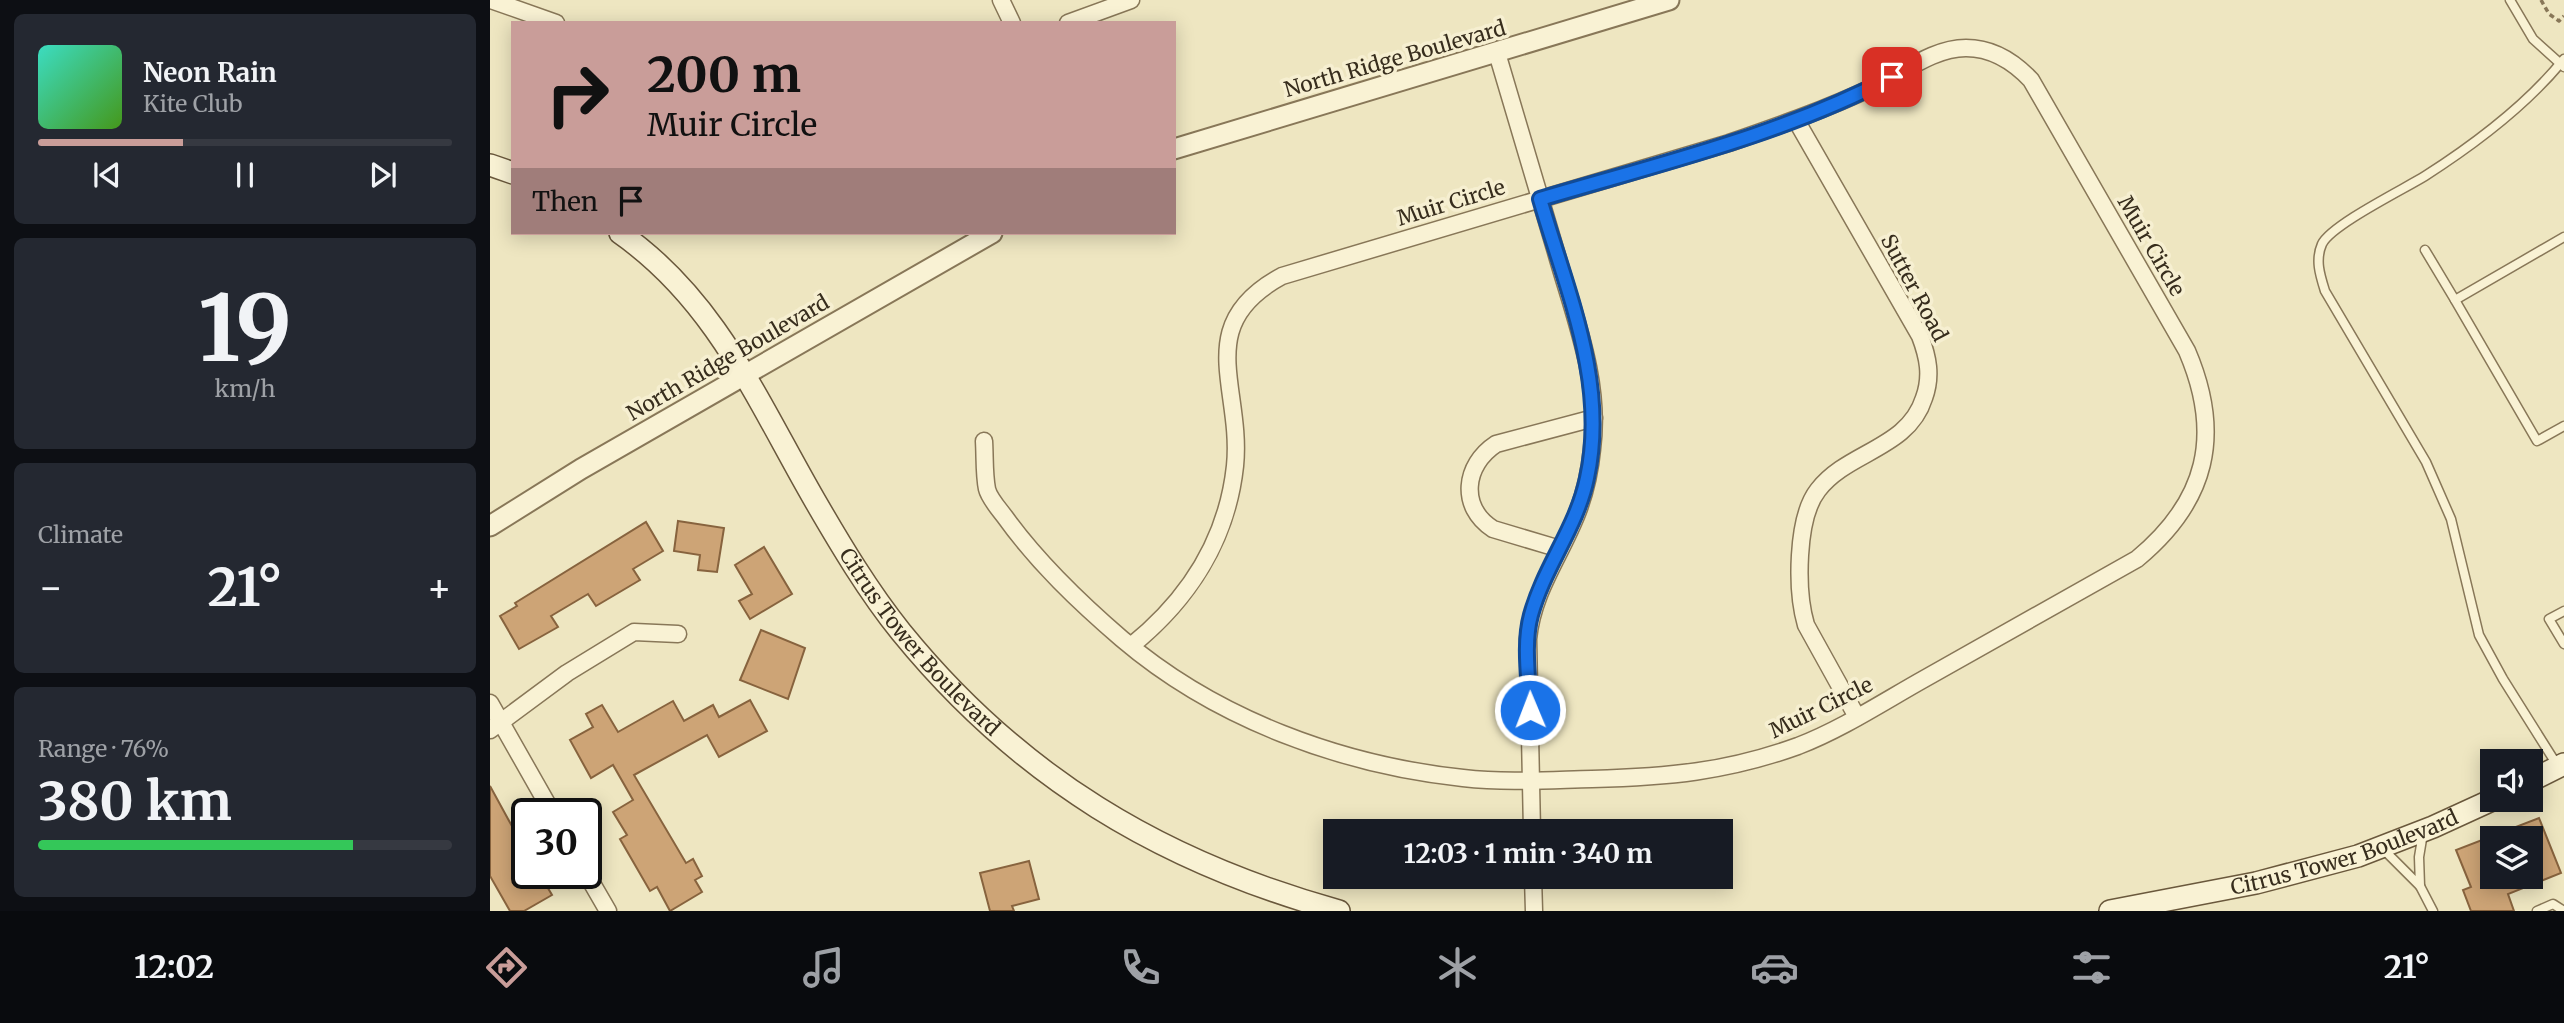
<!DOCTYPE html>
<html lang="en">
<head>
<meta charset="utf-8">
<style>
	:root { --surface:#171b24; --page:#242831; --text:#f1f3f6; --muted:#9ea1a6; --line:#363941; --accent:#c99d99 }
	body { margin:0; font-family:Merriweather,serif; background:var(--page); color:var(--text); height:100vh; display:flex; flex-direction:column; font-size:26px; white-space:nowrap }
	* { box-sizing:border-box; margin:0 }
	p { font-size:23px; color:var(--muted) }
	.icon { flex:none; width:38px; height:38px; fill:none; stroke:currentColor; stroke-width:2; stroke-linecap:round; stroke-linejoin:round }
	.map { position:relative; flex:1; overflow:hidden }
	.sheet { display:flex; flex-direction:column; gap:14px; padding:14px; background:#0d0f14; width:490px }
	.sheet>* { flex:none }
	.banner { position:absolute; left:21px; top:21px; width:665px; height:214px; border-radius:0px; box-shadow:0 4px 18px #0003; background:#c99d99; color:#111; overflow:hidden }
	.buttons { position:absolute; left:1990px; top:749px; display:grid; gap:14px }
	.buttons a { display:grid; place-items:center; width:63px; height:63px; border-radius:0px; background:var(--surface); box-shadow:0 4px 18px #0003; font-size:35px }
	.speed { position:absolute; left:21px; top:798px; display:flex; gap:14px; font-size:35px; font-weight:700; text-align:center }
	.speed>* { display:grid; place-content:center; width:91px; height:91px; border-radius:50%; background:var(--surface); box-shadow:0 4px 18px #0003; line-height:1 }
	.speed .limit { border:4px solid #111; border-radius:10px; background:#fff; color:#111 }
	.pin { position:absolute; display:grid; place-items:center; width:60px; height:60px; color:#fff; margin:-30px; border-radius:14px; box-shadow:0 4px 10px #0006 }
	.me { position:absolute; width:77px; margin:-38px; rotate:359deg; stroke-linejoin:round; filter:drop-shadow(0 0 5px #0008) }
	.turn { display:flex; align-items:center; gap:24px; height:147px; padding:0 21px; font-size:32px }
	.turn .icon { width:91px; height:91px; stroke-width:2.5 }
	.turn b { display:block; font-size:49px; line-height:60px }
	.then { display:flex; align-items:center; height:66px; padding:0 21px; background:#0003; gap:14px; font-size:26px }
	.big { font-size:52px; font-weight:700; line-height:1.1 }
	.sheet .widget { flex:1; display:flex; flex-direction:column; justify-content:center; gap:10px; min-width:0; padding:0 24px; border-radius:10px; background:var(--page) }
	.sheet .dial { align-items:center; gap:0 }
	.dial b { font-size:91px; line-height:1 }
	.song { display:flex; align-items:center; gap:21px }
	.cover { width:84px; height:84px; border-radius:10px; background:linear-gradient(135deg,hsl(170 70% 55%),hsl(100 70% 35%)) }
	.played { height:7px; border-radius:4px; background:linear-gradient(90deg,var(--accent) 35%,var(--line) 35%) }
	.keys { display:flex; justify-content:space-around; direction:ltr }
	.heat { display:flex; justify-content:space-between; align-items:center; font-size:38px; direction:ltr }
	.charge { height:10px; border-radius:5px; background:linear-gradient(90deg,#34c759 76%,var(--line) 0) }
	.trip { position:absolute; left:833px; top:819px; width:410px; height:70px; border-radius:0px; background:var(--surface); box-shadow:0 4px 18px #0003; font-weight:700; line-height:70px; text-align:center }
	.tab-bar { display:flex; height:112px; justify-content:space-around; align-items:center; background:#090b0e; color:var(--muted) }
	.tab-bar .icon { width:49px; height:49px }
	.tab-bar .current { color:var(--accent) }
	.tab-bar b { font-size:32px; color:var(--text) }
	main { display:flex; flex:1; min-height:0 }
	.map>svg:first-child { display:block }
</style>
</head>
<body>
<main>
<section class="sheet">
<div class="widget">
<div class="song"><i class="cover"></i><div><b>Neon Rain</b><p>Kite Club</p></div></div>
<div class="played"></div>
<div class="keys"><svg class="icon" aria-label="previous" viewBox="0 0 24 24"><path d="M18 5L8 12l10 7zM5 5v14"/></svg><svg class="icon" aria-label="pause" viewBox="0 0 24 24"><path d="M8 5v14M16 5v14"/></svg><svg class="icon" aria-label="next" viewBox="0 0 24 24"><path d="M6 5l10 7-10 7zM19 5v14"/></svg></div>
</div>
<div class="widget dial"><b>19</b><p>km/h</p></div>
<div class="widget"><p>Climate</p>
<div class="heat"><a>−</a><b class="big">21°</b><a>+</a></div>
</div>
<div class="widget"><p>Range · 76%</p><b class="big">380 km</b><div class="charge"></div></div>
</section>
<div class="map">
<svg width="2074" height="911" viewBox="0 0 2074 911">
	<rect width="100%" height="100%" fill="#eee6c1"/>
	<!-- building -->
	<g fill="#cda476" stroke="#87633e" stroke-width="2" fill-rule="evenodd">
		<path d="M188,521L234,528L227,572L208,570L210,555L184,551Z"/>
		<path d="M156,522L173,551L143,569L150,580L106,606L98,594L61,616L68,627L29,649L10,616L27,606L25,603Z"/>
		<path d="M274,547L302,594L260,619L249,601L262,594L245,565Z"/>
		<path d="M271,630L315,648L298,699L250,680Z"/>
		<path d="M260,700L277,731L229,757L217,735L144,775L196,863L203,859L212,876L205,880L212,892L180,911L167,887L160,891L130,839L137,835L123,812L143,800L123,765L101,778L80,740L103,727L96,714L112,705L128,732L183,701L194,721L223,705L229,717Z"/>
		<path d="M0,786L29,839L24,841L37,864V873H42L46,881L52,878L62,895L34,911H20L0,876Z"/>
		<path d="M2049,818L2071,873L2018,894L2024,911H1981L1973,890L1981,887L1966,850ZM2002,838H2040V877H2002Z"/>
		<path d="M539,861L549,899L522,906L524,911H500L490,873Z"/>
	</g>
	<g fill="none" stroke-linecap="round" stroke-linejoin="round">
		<!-- service casing -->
		<g stroke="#887758" stroke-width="11">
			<g id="service">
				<path d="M2020,0L2043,39L2074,67"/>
				<path d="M2074,237L1965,300L2047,441L2074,426"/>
				<path d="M1935,250L1965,300"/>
				<path d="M2074,611L2059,619L2074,644"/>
				<path d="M2067,765L2013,679L1989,635L1961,519L1936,462L1835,291C1830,275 1825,260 1832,244C1841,225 1914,189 1935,176C1985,144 2036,106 2074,59"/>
				<path d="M1893,849L1930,886L1929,857L1933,833"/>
				<path d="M1930,886L1943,911"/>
				<path d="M2047,911L2063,904L2074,911"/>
			</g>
		</g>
		<!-- minor casing -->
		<g stroke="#887758" stroke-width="19">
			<g id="minor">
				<path d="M1,0L66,23"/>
				<path d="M511,0L522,23"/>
				<path d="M578,23L641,0"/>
				<path d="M1007,53C1026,119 1046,185 1066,252C1084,316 1111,381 1102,449C1100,470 1095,492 1088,511C1071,556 1043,590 1038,639L1042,831"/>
				<path d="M1306,120L1430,336C1438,357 1442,376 1434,398C1418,449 1358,451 1328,490C1306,518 1306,591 1316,625L1367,717"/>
				<path d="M494,441C495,457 494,474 497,489C499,498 509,509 515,517C548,563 589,602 632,639C726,719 851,765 973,778C1016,783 1059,780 1102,779C1177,777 1236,772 1308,746C1352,729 1393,702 1434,679C1505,639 1576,599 1647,559C1717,501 1733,435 1697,351L1541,80C1524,62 1503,48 1476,48C1443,48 1413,73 1383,87C1337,109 1288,126 1239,143L792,276C701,325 753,388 745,466C737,540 698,600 641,646"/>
				<path d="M1070,549L1003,529C969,507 974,465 1006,444L1104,418"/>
				<path d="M0,703L63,814"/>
				<path d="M0,730L77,673L144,632L188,634"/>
				<path d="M96,873L118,911"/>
				<path d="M1043,877L1044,911"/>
			</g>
		</g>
		<!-- tertiary casing -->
		<g stroke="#887758" stroke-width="23">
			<g id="tertiary">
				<path d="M684,149L1179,0"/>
				<path d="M0,526L91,469L502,233"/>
			</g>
		</g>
		<!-- secondary casing -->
		<g stroke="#6a583c" stroke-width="24">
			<g id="secondary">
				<path d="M0,165L23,173"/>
				<path id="s1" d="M130,233C226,300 268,402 324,499C350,544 378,591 411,632C529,777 671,862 849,911"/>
				<path d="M2040,781L2074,764"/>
				<path id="s2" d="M1620,911L1766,883L1868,856L1943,827L2002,800"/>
			</g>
		</g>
		<!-- path -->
		<path stroke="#887758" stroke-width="3.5" stroke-dasharray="5 3.5" stroke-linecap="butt" d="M2051,0L2059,14L2069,21L2074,16"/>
		<!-- service -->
		<use href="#service" stroke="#f9f2d4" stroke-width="8"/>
		<!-- minor -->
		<use href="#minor" stroke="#f9f2d4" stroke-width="16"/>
		<!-- tertiary -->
		<use href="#tertiary" stroke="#f9f2d4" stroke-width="19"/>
		<!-- secondary -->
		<use href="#secondary" stroke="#f9f2d4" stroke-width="21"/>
	</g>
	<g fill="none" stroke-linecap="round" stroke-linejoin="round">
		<!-- route casing -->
		<g stroke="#114b97" stroke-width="18">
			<path id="route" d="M1040,710C1039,680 1033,644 1041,615C1054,567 1087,527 1097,478C1118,382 1076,289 1050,199C1168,164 1292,135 1402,77"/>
		</g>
		<!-- route -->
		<use href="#route" stroke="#1a73e8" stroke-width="12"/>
	</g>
	<g text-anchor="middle" stroke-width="7" stroke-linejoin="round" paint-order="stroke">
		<!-- street labels -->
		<g font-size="21" fill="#372d1d" stroke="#f6efd1">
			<text transform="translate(905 59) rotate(-16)" y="7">North Ridge Boulevard</text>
			<text transform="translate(961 203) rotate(-17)" y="7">Muir Circle</text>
			<text transform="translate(1661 246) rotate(60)" y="7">Muir Circle</text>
			<text transform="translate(1424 288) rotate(62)" y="7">Sutter Road</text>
			<text transform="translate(238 358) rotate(-30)" y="7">North Ridge Boulevard</text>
			<text dy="7" stroke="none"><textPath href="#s1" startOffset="511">Citrus Tower Boulevard</textPath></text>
			<text transform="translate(1331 708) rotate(-26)" y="7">Muir Circle</text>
			<text dy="7" stroke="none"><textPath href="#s2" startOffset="242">Citrus Tower Boulevard</textPath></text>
		</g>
	</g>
</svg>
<div class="buttons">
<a><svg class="icon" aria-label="sound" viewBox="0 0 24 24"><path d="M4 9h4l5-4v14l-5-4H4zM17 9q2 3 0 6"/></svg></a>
<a><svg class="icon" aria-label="layers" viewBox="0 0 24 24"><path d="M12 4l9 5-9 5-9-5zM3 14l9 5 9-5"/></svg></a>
</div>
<div class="speed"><div class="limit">30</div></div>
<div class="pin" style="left:1402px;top:77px;background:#d93025"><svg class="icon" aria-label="arrive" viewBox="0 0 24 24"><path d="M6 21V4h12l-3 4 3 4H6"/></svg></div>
<svg class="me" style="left:1040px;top:710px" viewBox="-20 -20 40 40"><circle r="17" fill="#1a73e8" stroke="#fff" stroke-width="3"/><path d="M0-11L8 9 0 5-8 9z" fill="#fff"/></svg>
<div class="trip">12:03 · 1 min · 340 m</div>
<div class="banner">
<div class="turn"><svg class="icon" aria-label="right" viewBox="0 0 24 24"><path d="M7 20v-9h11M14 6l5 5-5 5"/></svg><div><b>200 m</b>Muir Circle</div></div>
<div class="then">Then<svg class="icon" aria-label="arrive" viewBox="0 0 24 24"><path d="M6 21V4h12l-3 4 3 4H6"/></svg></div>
</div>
</div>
</main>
<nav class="tab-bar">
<b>12:02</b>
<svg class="icon current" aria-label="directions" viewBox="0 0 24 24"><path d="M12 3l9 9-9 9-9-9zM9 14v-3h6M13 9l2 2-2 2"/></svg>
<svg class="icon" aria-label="music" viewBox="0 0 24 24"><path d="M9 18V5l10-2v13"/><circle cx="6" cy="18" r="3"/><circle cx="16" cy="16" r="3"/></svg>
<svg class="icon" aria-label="phone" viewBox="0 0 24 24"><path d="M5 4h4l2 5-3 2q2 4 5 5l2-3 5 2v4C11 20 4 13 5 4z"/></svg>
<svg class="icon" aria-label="climate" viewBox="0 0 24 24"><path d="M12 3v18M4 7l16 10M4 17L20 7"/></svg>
<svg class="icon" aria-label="car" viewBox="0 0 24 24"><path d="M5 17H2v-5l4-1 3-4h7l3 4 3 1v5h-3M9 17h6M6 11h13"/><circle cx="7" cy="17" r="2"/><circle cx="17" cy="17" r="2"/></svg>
<svg class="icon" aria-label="filters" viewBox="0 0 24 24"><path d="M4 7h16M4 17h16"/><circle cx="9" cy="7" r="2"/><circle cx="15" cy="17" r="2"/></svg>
<b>21°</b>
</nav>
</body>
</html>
